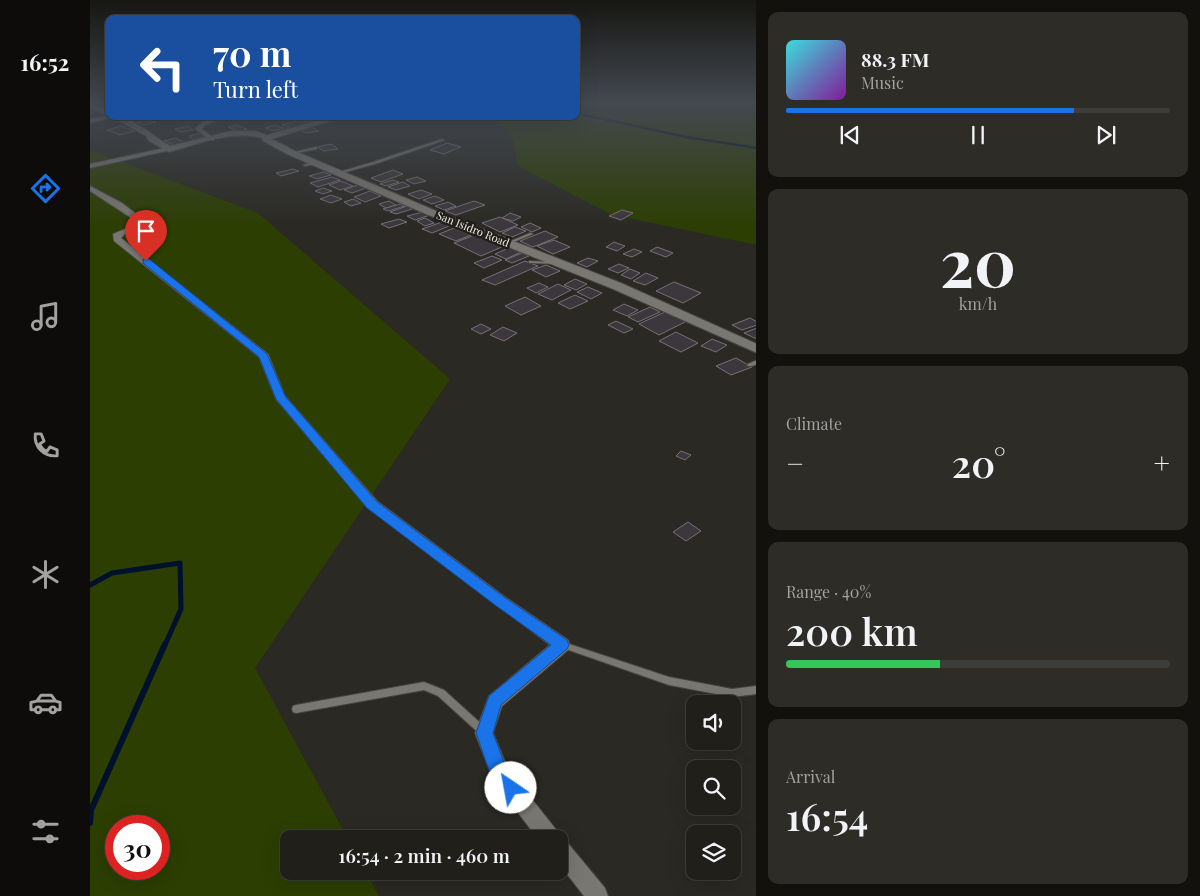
<!DOCTYPE html>
<html lang="en">
<head>
<meta charset="utf-8">
<style>
	:root { --surface:#201f1a; --page:#2d2c27; --text:#f1f3f6; --muted:#a2a2a2; --line:#3d3d39; --accent:#1a73e8 }
	body { margin:0; font-family:"Playfair Display",serif; background:var(--page); color:var(--text); height:100vh; display:flex; flex-direction:column; font-size:19px; white-space:nowrap }
	* { box-sizing:border-box; margin:0 }
	p { font-size:16px; color:var(--muted) }
	.icon { flex:none; width:28px; height:28px; fill:none; stroke:currentColor; stroke-width:2; stroke-linecap:round; stroke-linejoin:round }
	.map { position:relative; flex:1; overflow:hidden }
	.panel { display:flex; flex-direction:column; gap:12px; padding:12px; background:#12110e; width:444px }
	.panel>* { flex:none }
	.hud { position:absolute; left:15px; top:15px; width:475px; height:105px; border-radius:10px; box-shadow:0 5px 20px #0002,0 0 0 1px var(--line); background:#1a4fa0; color:#fff; overflow:hidden }
	.controls { position:absolute; left:596px; top:695px; display:grid; gap:10px }
	.controls a { display:grid; place-items:center; width:55px; height:55px; border-radius:10px; background:var(--surface); box-shadow:0 5px 20px #0002,0 0 0 1px var(--line); font-size:25px }
	.speed { position:absolute; left:15px; top:815px; display:flex; gap:10px; font-size:25px; font-weight:700; text-align:center }
	.speed>* { display:grid; place-content:center; width:65px; height:65px; border-radius:50%; background:var(--surface); box-shadow:0 5px 20px #0002,0 0 0 1px var(--line); line-height:1 }
	.speed .limit { border:8px solid #d22; background:#fff; color:#111 }
	.pin { position:absolute; display:grid; place-items:center; width:42px; height:42px; color:#fff; margin:-51px -21px; border-radius:50% 50% 50% 0; rotate:-45deg; box-shadow:0 0 5px #0007 }
	.pin .icon { rotate:45deg }
	.me { position:absolute; width:55px; margin:-28px; rotate:327deg; stroke-linejoin:round; filter:drop-shadow(0 0 4px #0008) }
	.turn { display:flex; align-items:center; gap:18px; height:105px; padding:0 25px; font-size:22px }
	.turn .icon { width:65px; height:65px; stroke-width:2.5 }
	.turn b { display:block; font-size:35px; line-height:42px }
	.big { font-size:38px; font-weight:600; line-height:1.1 }
	.panel .card { flex:1; display:flex; flex-direction:column; justify-content:center; gap:8px; min-width:0; padding:0 18px; border-radius:10px; background:var(--page) }
	.panel .dial { align-items:center; gap:0 }
	.dial b { font-size:65px; line-height:1 }
	.song { display:flex; align-items:center; gap:15px }
	.cover { width:60px; height:60px; border-radius:8px; background:linear-gradient(135deg,hsl(180 70% 55%),hsl(290 70% 35%)) }
	.played { height:5px; border-radius:2px; background:linear-gradient(90deg,var(--accent) 75%,var(--line) 75%) }
	.keys { display:flex; justify-content:space-around; direction:ltr }
	.heat { display:flex; justify-content:space-between; align-items:center; font-size:28px; direction:ltr }
	.charge { height:8px; border-radius:4px; background:linear-gradient(90deg,#34c759 40%,var(--line) 0) }
	.trip { position:absolute; left:190px; top:830px; width:288px; height:50px; border-radius:10px; background:var(--surface); box-shadow:0 5px 20px #0002,0 0 0 1px var(--line); font-weight:600; line-height:50px; text-align:center }
	main { display:flex; flex:1; min-height:0 }
	.dock { display:flex; flex-direction:column; width:90px; justify-content:space-around; align-items:center; background:#0d0c0a; color:var(--muted) }
	.dock .icon { width:35px; height:35px }
	.dock .on { color:var(--accent) }
	.dock b { font-size:22px; color:var(--text) }
	.map>svg:first-child { display:block }
</style>
</head>
<body>
<main>
<nav class="dock">
<b>16:52</b>
<svg class="icon on" aria-label="directions" viewBox="0 0 24 24"><path d="M12 3l9 9-9 9-9-9zM9 14v-3h6M13 9l2 2-2 2"/></svg>
<svg class="icon" aria-label="music" viewBox="0 0 24 24"><path d="M9 18V5l10-2v13"/><circle cx="6" cy="18" r="3"/><circle cx="16" cy="16" r="3"/></svg>
<svg class="icon" aria-label="phone" viewBox="0 0 24 24"><path d="M5 4h4l2 5-3 2q2 4 5 5l2-3 5 2v4C11 20 4 13 5 4z"/></svg>
<svg class="icon" aria-label="climate" viewBox="0 0 24 24"><path d="M12 3v18M4 7l16 10M4 17L20 7"/></svg>
<svg class="icon" aria-label="car" viewBox="0 0 24 24"><path d="M5 17H2v-5l4-1 3-4h7l3 4 3 1v5h-3M9 17h6M6 11h13"/><circle cx="7" cy="17" r="2"/><circle cx="17" cy="17" r="2"/></svg>
<svg class="icon" aria-label="filters" viewBox="0 0 24 24"><path d="M4 7h16M4 17h16"/><circle cx="9" cy="7" r="2"/><circle cx="15" cy="17" r="2"/></svg>
</nav>
<div class="map">
<svg width="667" height="896" viewBox="0 0 667 896">
	<rect width="100%" height="100%" fill="#2a2923"/>
	<!-- green -->
	<g fill="#2c3e02" fill-rule="evenodd">
		<path d="M486,103H666V245L520,214L428,166L423,140L405,116H486Z"/>
		<path d="M0,150L168,213L360,379L165,668L258,839H199V871H275L289,896H0ZM26,826H69V869H26Z"/>
	</g>
	<g fill="none" stroke-linecap="round" stroke-linejoin="round">
		<!-- stream-far2 -->
		<g stroke="#00102d" stroke-width="2.5">
			<path d="M486,112L487,103"/>
			<path d="M486,113L596,137L667,148"/>
		</g>
		<!-- stream-far1 -->
		<path stroke="#00102d" stroke-width="5" d="M0,585L22,573L90,563L91,609L75,645"/>
		<!-- stream -->
		<path stroke="#00102d" stroke-width="6" d="M0,823L1,810L75,644"/>
	</g>
	<!-- building -->
	<g fill="#3c373c" stroke="#767177">
		<path d="M58,119L66,122L54,125L46,123Z"/>
		<path d="M211,120L220,123L201,128L192,125Z"/>
		<path d="M147,125L157,129L148,131L138,127Z"/>
		<path d="M185,125L194,128L184,131L175,128Z"/>
		<path d="M31,126L45,131L30,135L17,130Z"/>
		<path d="M98,126L103,130L91,132L85,129Z"/>
		<path d="M221,127L229,131L217,133L209,130Z"/>
		<path d="M112,133L116,136L109,138L111,139L104,140L99,136Z"/>
		<path d="M85,138L95,143L84,145L74,141Z"/>
		<path d="M357,143L371,147L354,154L340,150Z"/>
		<path d="M241,144L248,149L234,151L227,147Z"/>
		<path d="M203,169L209,171L191,176L186,173Z"/>
		<path d="M303,170L313,174L291,182L281,178Z"/>
		<path d="M233,172L241,175L227,179L219,176Z"/>
		<path d="M242,177L250,180L228,187L220,183Z"/>
		<path d="M327,177L336,181L324,184L316,180Z"/>
		<path d="M303,180L309,182L296,186L290,184Z"/>
		<path d="M251,181L263,186L250,190L239,185Z"/>
		<path d="M313,182L320,186L306,190L298,187Z"/>
		<path d="M270,184L279,187L262,193L254,190Z"/>
		<path d="M233,188L242,191L233,194L225,191Z"/>
		<path d="M331,190L342,194L329,199L318,194Z"/>
		<path d="M280,191L291,196L275,202L264,197Z"/>
		<path d="M241,195L252,199L241,203L230,199Z"/>
		<path d="M345,196L354,200L342,204L333,200Z"/>
		<path d="M263,199L271,203L261,206L254,202Z"/>
		<path d="M299,201L306,205L296,208L289,204Z"/>
		<path d="M384,201L395,205L366,215L355,211Z"/>
		<path d="M358,202L366,206L354,210L345,206Z"/>
		<path d="M310,204L315,206L298,211L293,209Z"/>
		<path d="M317,206L322,209L306,214L300,212Z"/>
		<path d="M532,210L543,213L531,220L519,216Z"/>
		<path d="M333,212L340,215L325,220L317,216Z"/>
		<path d="M420,213L431,217L423,221L412,218Z"/>
		<path d="M410,217L428,225L410,232L392,223Z"/>
		<path d="M335,218L344,223L335,226L327,221Z"/>
		<path d="M309,219L317,222L299,228L291,224Z"/>
		<path d="M355,221L364,224L342,233L332,229Z"/>
		<path d="M440,223L451,228L442,232L431,227Z"/>
		<path d="M425,227L436,231L422,237L412,233Z"/>
		<path d="M364,228L381,235L366,241L349,234Z"/>
		<path d="M455,231L468,237L443,247L430,241Z"/>
		<path d="M387,234L414,246L391,256L364,243Z"/>
		<path d="M464,240L480,247L463,254L447,246Z"/>
		<path d="M524,242L535,246L527,251L516,247Z"/>
		<path d="M421,247L431,252L416,259L405,254Z"/>
		<path d="M567,247L583,253L576,257L560,251Z"/>
		<path d="M544,249L552,252L542,257L533,254Z"/>
		<path d="M432,253L439,256L422,263L415,260Z"/>
		<path d="M402,256L412,260L394,268L384,263Z"/>
		<path d="M498,258L508,261L497,267L487,263Z"/>
		<path d="M435,261L448,266L405,285L392,280Z"/>
		<path d="M529,264L539,268L528,273L518,269Z"/>
		<path d="M456,265L470,271L456,277L442,270Z"/>
		<path d="M540,269L550,273L541,279L531,275Z"/>
		<path d="M556,273L568,278L555,285L543,281Z"/>
		<path d="M485,279L497,284L486,290L474,285Z"/>
		<path d="M584,282L611,293L593,303L566,291Z"/>
		<path d="M449,283L458,287L446,293L437,288Z"/>
		<path d="M468,284L481,290L462,300L448,294Z"/>
		<path d="M498,287L512,293L501,299L487,292Z"/>
		<path d="M485,295L498,301L480,309L468,303Z"/>
		<path d="M435,297L451,306L431,315L415,306Z"/>
		<path d="M534,304L548,310L537,316L523,310Z"/>
		<path d="M560,307L570,312L548,322L538,317Z"/>
		<path d="M577,311L597,321L569,335L549,324Z"/>
		<path d="M660,318L667,322V325L652,330L642,325Z"/>
		<path d="M526,321L543,329L534,333L518,325Z"/>
		<path d="M391,324L401,329L391,334L381,329Z"/>
		<path d="M413,327L427,333L414,341L400,335Z"/>
		<path d="M667,328V339L654,333Z"/>
		<path d="M586,332L608,343L591,352L569,341Z"/>
		<path d="M622,339L637,345L626,352L611,346Z"/>
		<path d="M646,358L662,367L641,375L626,366Z"/>
		<path d="M591,451L601,455L595,460L586,456Z"/>
		<path d="M598,522L611,531L596,541L583,532Z"/>
	</g>
	<g fill="none" stroke-linecap="round" stroke-linejoin="round">
		<!-- service casing -->
		<g stroke="#474541" stroke-width="2">
			<g id="service">
				<path d="M352,139L355,140L285,164L248,174L246,173L283,162Z"/>
				<path d="M226,147H227V149L202,154L200,153Z"/>
				<path d="M225,162H226V164L215,166L213,165Z"/>
				<path d="M440,233L443,234L419,244L416,243Z"/>
				<path d="M439,261L466,262L468,263L466,264L441,263H439Z"/>
				<path d="M667,360V364L662,366H658L657,365L658,364Z"/>
				<path d="M473,642L579,677L642,689L667,686V694L642,697L579,685L470,647L469,645L470,643Z"/>
				<path d="M334,682L354,690L397,729L399,732L397,735L394,736L391,735L348,696L334,690L206,713L203,712L202,709L203,706L206,705Z"/>
			</g>
		</g>
		<!-- minor casing -->
		<g stroke="#474541" stroke-width="2">
			<g id="minor">
				<path d="M19,116H29L0,123V119Z"/>
				<path d="M129,116H138L115,125L112,129L124,138V140H120L105,129L111,123Z"/>
				<path d="M217,116H227L239,121L236,123Z"/>
				<path d="M79,147L82,149L81,150L0,168V164Z"/>
				<path d="M0,186L32,203L57,222L56,227L35,234L31,238L178,354L195,396L287,501L415,597L478,640L480,645L478,650L412,706L403,733L418,769L468,832L471,839L476,841L515,888L518,896H494L469,864V839H448L404,781L385,733L399,696L460,645L277,507L186,399L169,357L24,241L23,234L49,223L0,191Z"/>
			</g>
		</g>
		<!-- tertiary casing -->
		<g stroke="#474541" stroke-width="2">
			<g id="tertiary">
				<path d="M0,103L19,111V116L0,107Z"/>
				<path d="M20,116C44,116 61,135 80,146L141,131H165L177,135L242,116H256L182,139L205,151L344,210L531,283L667,344V353L523,289L336,214L199,155L173,141L172,138C141,130 109,144 79,152L59,141L56,136Z"/>
			</g>
		</g>
		<!-- service -->
		<use href="#service" fill="#797771" fill-rule="evenodd"/>
		<!-- minor -->
		<use href="#minor" fill="#797771" fill-rule="evenodd"/>
		<!-- tertiary -->
		<use href="#tertiary" fill="#797771" fill-rule="evenodd"/>
	</g>
	<!-- sky -->
	<linearGradient id="sky" x2="0" y2="1"><stop stop-color="#171713"/><stop offset="0.45" stop-color="#444950"/><stop offset="1" stop-color="#444950" stop-opacity="0"/></linearGradient>
	<rect width="667" height="228" fill="url(#sky)"/>
	<!-- route -->
	<path fill="#1a73e8" stroke="#114b97" d="M53,259H59L177,354L195,396L286,501L414,597L477,640L479,645L477,649L411,705L403,733L417,770L430,788L427,794L421,796C400,788 394,752 386,733L399,696L461,645L405,605L277,508L186,399L169,357L53,263Z"/>
	<g text-anchor="middle" stroke-width="5" stroke-linejoin="round" paint-order="stroke">
		<!-- far-street labels -->
		<g font-size="11" fill="#ebeae6" stroke="#211f1a">
			<text transform="translate(383 229) rotate(22)" y="4">San Isidro Road</text>
		</g>
	</g>
</svg>
<div class="controls">
<a><svg class="icon" aria-label="sound" viewBox="0 0 24 24"><path d="M4 9h4l5-4v14l-5-4H4zM17 9q2 3 0 6"/></svg></a>
<a><svg class="icon" aria-label="search" viewBox="0 0 24 24"><circle cx="10" cy="10" r="6"/><path d="M15 15l6 6"/></svg></a>
<a><svg class="icon" aria-label="layers" viewBox="0 0 24 24"><path d="M12 4l9 5-9 5-9-5zM3 14l9 5 9-5"/></svg></a>
</div>
<div class="speed"><div class="limit">30</div></div>
<div class="pin" style="left:56px;top:261px;background:#d93025"><svg class="icon" aria-label="arrive" viewBox="0 0 24 24"><path d="M6 21V4h12l-3 4 3 4H6"/></svg></div>
<svg class="me" style="left:421px;top:788px" viewBox="-20 -20 40 40"><circle r="19" fill="#fff"/><path d="M0-13L10 11 0 6-10 11z" fill="#1a73e8"/></svg>
<div class="trip">16:54 · 2 min · 460 m</div>
<div class="hud">
<div class="turn"><svg class="icon" aria-label="left" viewBox="0 0 24 24"><path d="M17 20v-9H6M10 6l-5 5 5 5"/></svg><div><b>70 m</b>Turn left</div></div>
</div>
</div>
<section class="panel">
<div class="card">
<div class="song"><i class="cover"></i><div><b>88.3 FM</b><p>Music</p></div></div>
<div class="played"></div>
<div class="keys"><svg class="icon" aria-label="previous" viewBox="0 0 24 24"><path d="M18 5L8 12l10 7zM5 5v14"/></svg><svg class="icon" aria-label="pause" viewBox="0 0 24 24"><path d="M8 5v14M16 5v14"/></svg><svg class="icon" aria-label="next" viewBox="0 0 24 24"><path d="M6 5l10 7-10 7zM19 5v14"/></svg></div>
</div>
<div class="card dial"><b>20</b><p>km/h</p></div>
<div class="card"><p>Climate</p>
<div class="heat"><a>−</a><b class="big">20°</b><a>+</a></div>
</div>
<div class="card"><p>Range · 40%</p><b class="big">200 km</b><div class="charge"></div></div>
<div class="card"><p>Arrival</p><b class="big">16:54</b></div>
</section>
</main>
</body>
</html>
